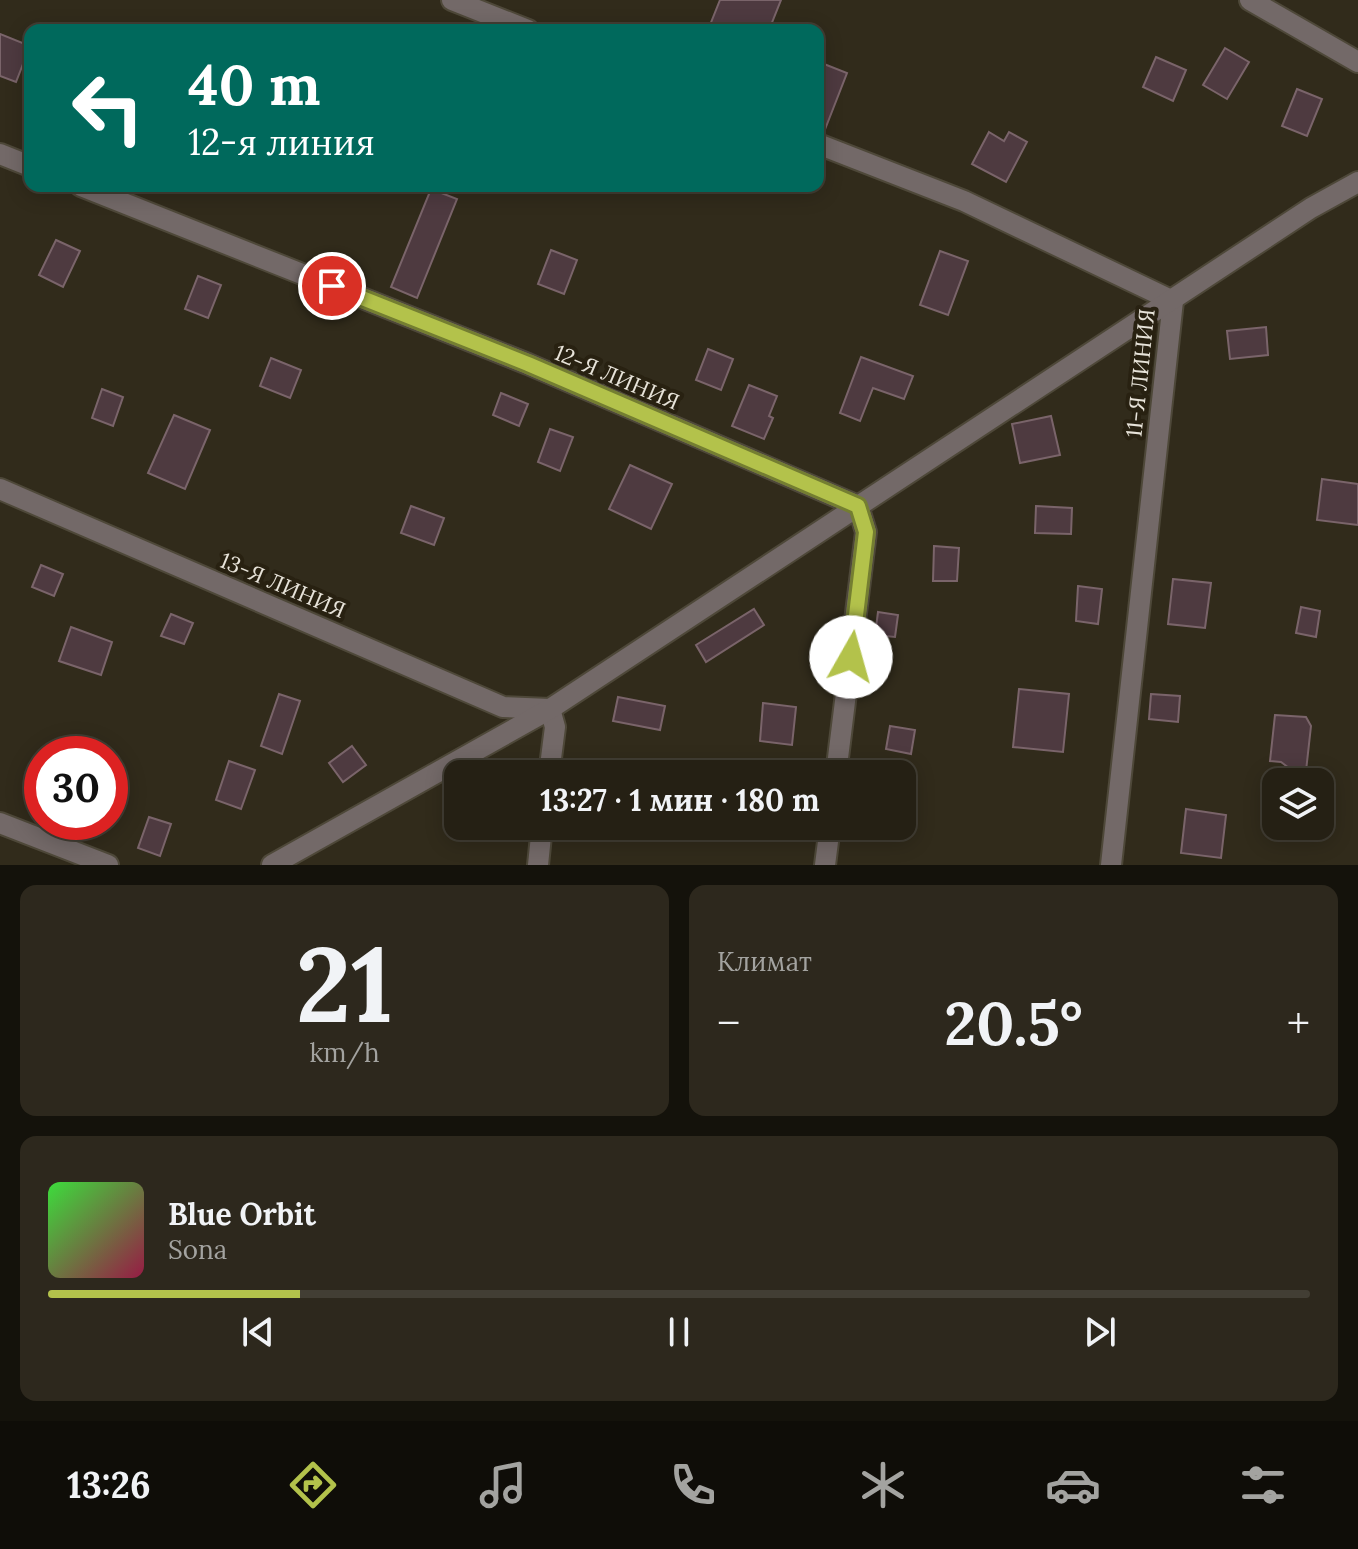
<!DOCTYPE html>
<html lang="ru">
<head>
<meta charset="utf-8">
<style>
	:root { --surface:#252014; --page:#2d281d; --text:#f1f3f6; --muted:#a3a3a0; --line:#423e34; --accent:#b3c24b }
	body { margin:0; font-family:Lora,serif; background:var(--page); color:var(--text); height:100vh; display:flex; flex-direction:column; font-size:30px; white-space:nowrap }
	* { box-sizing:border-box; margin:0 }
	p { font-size:26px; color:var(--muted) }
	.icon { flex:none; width:44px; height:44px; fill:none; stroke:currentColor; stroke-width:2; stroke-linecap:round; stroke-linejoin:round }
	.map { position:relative; height:865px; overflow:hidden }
	.details { display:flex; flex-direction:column; gap:20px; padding:20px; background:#14120b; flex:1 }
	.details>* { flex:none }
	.top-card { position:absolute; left:24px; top:24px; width:800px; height:168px; border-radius:16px; box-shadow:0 4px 20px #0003,0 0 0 2px var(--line); background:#00695c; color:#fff; overflow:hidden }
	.tools { position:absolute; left:1262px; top:768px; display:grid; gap:16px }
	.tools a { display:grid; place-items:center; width:72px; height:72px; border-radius:16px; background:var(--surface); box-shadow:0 4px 20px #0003,0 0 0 2px var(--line); font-size:40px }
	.speed { position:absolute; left:24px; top:736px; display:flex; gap:16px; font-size:40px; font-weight:700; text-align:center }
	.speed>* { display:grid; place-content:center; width:104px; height:104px; border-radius:50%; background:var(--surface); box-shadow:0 4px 20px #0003,0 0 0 2px var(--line); line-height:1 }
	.speed .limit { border:12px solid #d22; background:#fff; color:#111 }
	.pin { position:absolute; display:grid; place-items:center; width:68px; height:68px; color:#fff; margin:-34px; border:4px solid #fff; border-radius:50%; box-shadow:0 2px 8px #0007 }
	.me { position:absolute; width:88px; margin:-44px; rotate:7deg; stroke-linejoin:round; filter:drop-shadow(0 0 6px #0008) }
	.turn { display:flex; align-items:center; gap:28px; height:168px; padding:0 32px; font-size:36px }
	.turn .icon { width:104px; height:104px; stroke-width:2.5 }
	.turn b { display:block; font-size:56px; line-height:68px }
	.big { font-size:60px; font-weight:800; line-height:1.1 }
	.details .card { flex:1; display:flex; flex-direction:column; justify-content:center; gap:12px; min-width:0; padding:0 28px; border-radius:16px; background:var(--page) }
	.details .dial { align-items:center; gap:0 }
	.dial b { font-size:104px; line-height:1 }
	.song { display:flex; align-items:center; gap:24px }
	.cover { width:96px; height:96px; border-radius:12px; background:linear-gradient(135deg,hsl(120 70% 55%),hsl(340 70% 35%)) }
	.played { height:8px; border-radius:4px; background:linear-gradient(90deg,var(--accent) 20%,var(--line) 20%) }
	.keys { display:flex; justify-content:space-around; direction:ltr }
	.heat { display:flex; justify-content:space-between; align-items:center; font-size:44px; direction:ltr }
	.details .tiles { flex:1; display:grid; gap:20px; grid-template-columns:1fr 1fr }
	.card:last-child { grid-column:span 2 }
	.trip { position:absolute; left:444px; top:760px; width:472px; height:80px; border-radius:16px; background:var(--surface); box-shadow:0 4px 20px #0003,0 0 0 2px var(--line); font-weight:800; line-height:80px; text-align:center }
	.tab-bar { display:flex; height:128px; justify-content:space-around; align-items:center; background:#0f0d08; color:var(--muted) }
	.tab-bar .icon { width:56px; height:56px }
	.tab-bar .selected { color:var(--accent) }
	.tab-bar b { font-size:36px; color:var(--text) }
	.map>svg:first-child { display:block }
</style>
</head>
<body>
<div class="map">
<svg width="1358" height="865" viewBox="0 0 1358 865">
	<rect width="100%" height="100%" fill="#312b1b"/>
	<!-- building -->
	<g fill="#4e3a40" stroke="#7a646a" stroke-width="2">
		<path d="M720,0H781L769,30H708Z"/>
		<path d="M0,34L30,46L16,82L0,76Z"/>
		<path d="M1225,48L1249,62L1227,99L1203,85Z"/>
		<path d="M1156,57L1186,70L1173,101L1143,87Z"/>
		<path d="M824,64L847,73L824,132L818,131V78Z"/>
		<path d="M1297,89L1322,99L1307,136L1282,126Z"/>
		<path d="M989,132L1004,141L1009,132L1027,142L1006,182L972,164Z"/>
		<path d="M431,189L457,199L417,298L391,287Z"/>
		<path d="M56,240L80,251L63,287L39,275Z"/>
		<path d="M551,250L577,260L564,294L538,284Z"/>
		<path d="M940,251L968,261L948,315L920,305Z"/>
		<path d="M198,276L221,285L208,318L185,309Z"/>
		<path d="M1266,327L1268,355L1230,359L1227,331Z"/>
		<path d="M708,349L733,359L721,390L696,380Z"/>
		<path d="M861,357L913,376L904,399L873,388L860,421L840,413Z"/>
		<path d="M271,358L301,370L290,398L260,386Z"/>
		<path d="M749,385L777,396L769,416L773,418L764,439L732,426Z"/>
		<path d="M102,389L123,397L113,426L92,418Z"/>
		<path d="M501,393L528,404L519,426L493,415Z"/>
		<path d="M174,415L210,430L185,489L148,473Z"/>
		<path d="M1051,416L1060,455L1020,463L1012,424Z"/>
		<path d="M550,429L573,437L560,471L538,462Z"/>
		<path d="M630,465L672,484L651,529L609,509Z"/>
		<path d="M1322,479L1358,484V525L1317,520Z"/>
		<path d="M411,506L444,518L434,545L401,533Z"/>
		<path d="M1036,506L1072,508L1071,534L1035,533Z"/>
		<path d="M934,546L959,548L957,581H933Z"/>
		<path d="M41,565L63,574L54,596L32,587Z"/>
		<path d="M1173,579L1211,583L1205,628L1168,624Z"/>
		<path d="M1078,586L1102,589L1098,624L1076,621Z"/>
		<path d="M1301,607L1320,611L1316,637L1296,633Z"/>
		<path d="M754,609L764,625L706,662L696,645Z"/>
		<path d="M878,612L898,615L895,637L875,635Z"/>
		<path d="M171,614L193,623L184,644L161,636Z"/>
		<path d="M71,627L112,642L101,675L59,661Z"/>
		<path d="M1019,689L1069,694L1063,752L1013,747Z"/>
		<path d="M279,694L300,701L282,754L261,746Z"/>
		<path d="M1151,694L1180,696L1178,722L1149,719Z"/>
		<path d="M618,697L665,706L660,730L613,721Z"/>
		<path d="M763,703L796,707L792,745L760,741Z"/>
		<path d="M1275,715L1306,717L1311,726L1305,780L1281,762L1270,761Z"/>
		<path d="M890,726L915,730L911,754L886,749Z"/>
		<path d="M352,746L366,765L343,782L329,763Z"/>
		<path d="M229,761L255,770L241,809L216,800Z"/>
		<path d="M1186,809L1226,815L1221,858L1181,853Z"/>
		<path d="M149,817L171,824L160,856L138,848Z"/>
	</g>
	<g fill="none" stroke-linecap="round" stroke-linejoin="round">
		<!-- minor casing -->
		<g stroke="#4e4839" stroke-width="24">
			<g id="minor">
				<path d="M452,0L528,30"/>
				<path d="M1250,0L1358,62"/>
				<path d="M818,144L964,201L1173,301L1111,865"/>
				<path d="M0,154L30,166"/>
				<path d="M81,186L528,364L858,506L866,532L836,774"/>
				<path d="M0,489L503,707L550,709L555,727L549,774"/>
				<path d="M0,823L108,865"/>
				<path d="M272,865L550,709L1311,208L1358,182"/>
				<path d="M538,865L542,826"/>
				<path d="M825,865L830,826"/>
			</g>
		</g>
		<!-- minor -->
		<use href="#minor" stroke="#736968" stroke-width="20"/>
	</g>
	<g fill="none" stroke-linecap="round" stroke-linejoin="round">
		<!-- route casing -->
		<g stroke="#747e31" stroke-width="20">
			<path id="route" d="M332,286L528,364L858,506L866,532L851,657"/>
		</g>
		<!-- route -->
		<use href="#route" stroke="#b3c24b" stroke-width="14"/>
	</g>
	<g text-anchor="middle" stroke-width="8" stroke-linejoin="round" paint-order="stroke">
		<!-- street labels -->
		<g font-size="22" fill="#e7e3d9" stroke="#282111">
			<text transform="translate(1140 373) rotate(-84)" y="8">11-Я ЛИНИЯ</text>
			<text transform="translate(617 377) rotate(23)" y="8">12-Я ЛИНИЯ</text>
			<text transform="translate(283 585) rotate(23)" y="8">13-Я ЛИНИЯ</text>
		</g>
	</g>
</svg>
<div class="tools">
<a><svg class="icon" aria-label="layers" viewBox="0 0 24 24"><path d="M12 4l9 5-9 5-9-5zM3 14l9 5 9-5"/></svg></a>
</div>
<div class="speed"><div class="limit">30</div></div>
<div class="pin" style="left:332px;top:286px;background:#d93025"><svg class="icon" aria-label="arrive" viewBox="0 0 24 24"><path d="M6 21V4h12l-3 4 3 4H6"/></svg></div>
<svg class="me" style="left:851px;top:657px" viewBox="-20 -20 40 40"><circle r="19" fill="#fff"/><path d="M0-13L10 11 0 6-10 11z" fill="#b3c24b"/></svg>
<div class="trip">13:27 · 1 мин · 180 m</div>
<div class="top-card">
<div class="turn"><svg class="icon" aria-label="left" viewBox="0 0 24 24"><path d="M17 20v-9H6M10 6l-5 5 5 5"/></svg><div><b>40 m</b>12-я линия</div></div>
</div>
</div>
<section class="details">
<div class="tiles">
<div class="card dial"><b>21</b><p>km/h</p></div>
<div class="card"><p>Климат</p>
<div class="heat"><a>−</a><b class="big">20.5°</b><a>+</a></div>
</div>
<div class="card">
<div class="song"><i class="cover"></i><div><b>Blue Orbit</b><p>Sona</p></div></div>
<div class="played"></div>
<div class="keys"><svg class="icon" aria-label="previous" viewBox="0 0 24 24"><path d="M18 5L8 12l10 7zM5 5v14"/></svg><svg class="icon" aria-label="pause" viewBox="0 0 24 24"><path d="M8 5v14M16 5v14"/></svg><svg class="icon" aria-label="next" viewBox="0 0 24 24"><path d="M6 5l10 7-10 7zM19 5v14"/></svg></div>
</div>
</div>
</section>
<nav class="tab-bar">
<b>13:26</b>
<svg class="icon selected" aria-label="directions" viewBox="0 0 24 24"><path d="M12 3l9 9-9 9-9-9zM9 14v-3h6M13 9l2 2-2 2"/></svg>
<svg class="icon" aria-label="music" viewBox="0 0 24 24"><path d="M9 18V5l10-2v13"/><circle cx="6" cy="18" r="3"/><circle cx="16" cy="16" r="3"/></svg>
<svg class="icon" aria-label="phone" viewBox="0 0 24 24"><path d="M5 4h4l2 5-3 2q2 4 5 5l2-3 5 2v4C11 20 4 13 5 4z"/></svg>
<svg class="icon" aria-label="climate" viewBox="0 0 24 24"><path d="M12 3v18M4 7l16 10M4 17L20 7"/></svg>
<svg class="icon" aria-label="car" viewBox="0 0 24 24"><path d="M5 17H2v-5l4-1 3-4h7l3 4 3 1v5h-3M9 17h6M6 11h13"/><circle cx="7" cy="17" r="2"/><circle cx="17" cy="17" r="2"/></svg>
<svg class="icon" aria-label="filters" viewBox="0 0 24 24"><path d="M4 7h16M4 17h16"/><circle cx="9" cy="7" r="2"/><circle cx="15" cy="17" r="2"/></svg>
</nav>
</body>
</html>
